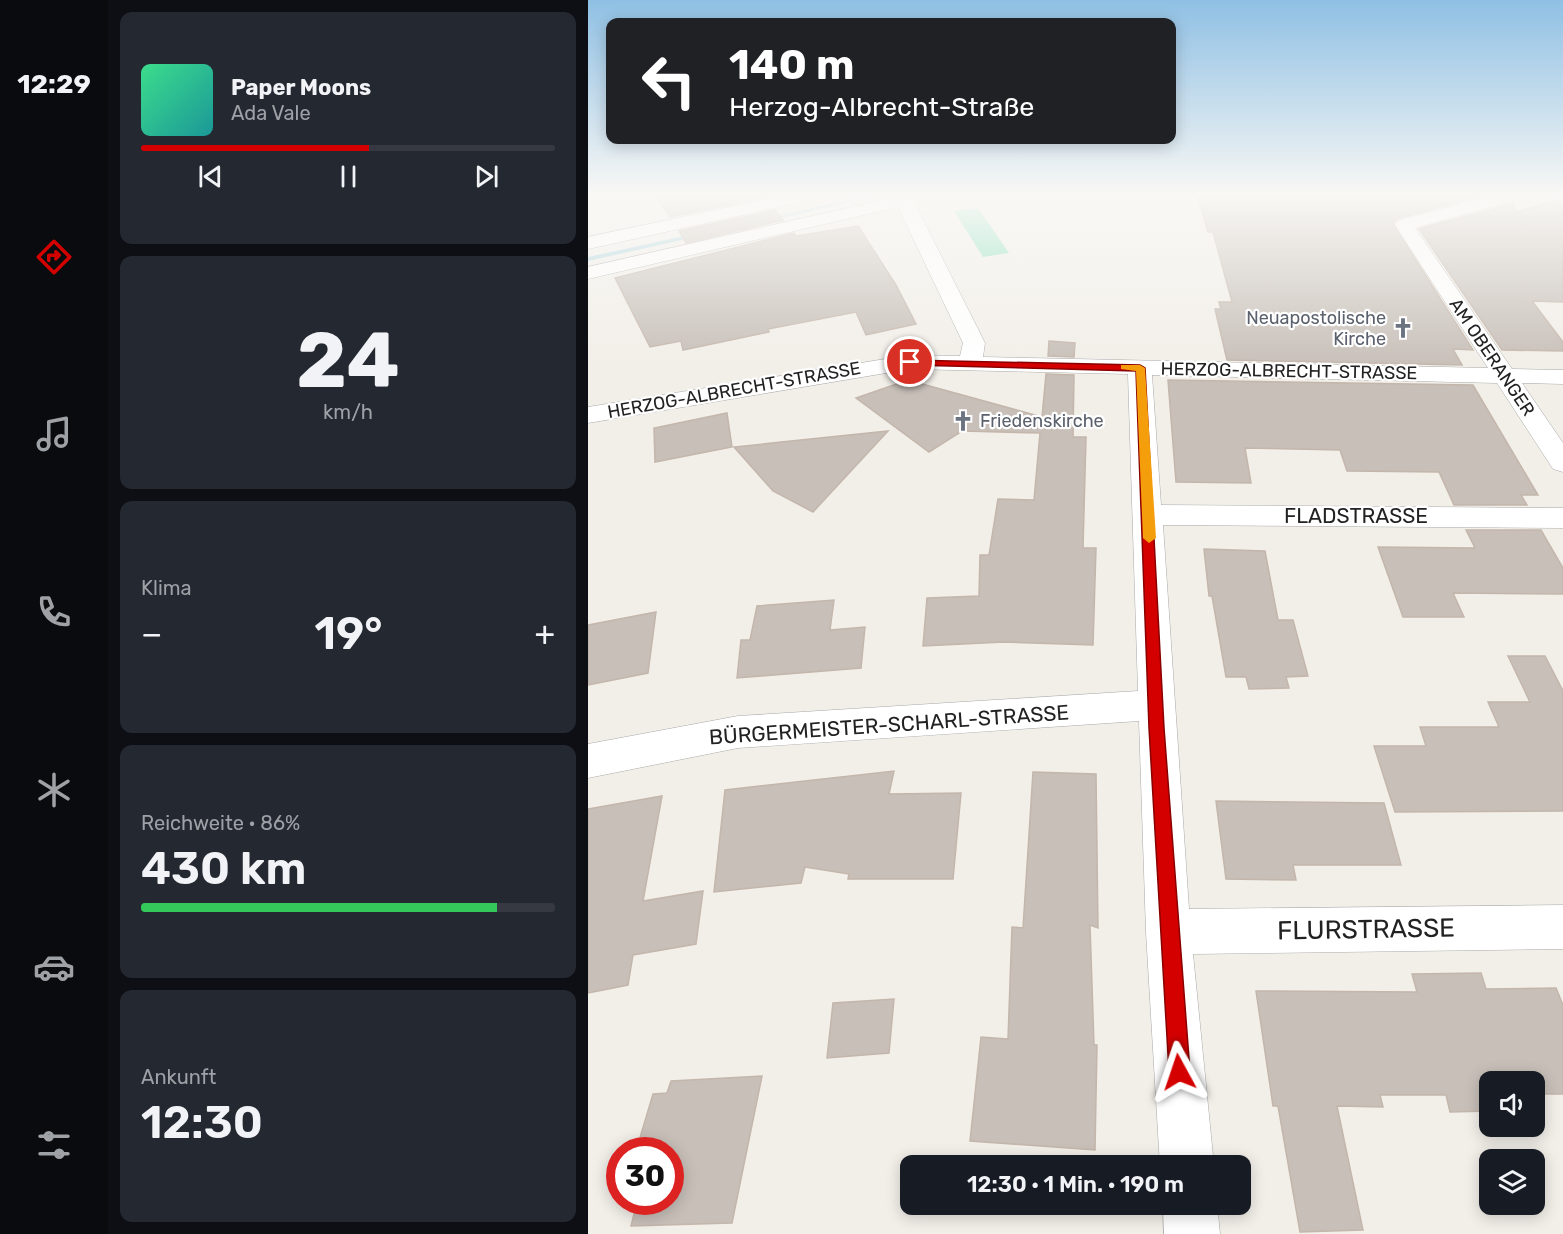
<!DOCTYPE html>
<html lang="de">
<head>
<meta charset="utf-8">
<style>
	:root { --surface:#171b24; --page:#242831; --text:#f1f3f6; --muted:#9ea1a6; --line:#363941; --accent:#d40000 }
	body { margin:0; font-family:Rubik,sans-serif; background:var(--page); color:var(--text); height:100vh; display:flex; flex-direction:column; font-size:22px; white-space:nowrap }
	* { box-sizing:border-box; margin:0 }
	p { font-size:20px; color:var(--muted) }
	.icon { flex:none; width:33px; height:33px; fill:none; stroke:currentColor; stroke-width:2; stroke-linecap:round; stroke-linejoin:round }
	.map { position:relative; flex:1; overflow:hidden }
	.side { display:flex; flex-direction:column; gap:12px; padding:12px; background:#0d0f14; width:480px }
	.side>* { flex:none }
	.hud { position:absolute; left:18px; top:18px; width:570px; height:126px; border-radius:12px; box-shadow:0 3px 15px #0003; background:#202124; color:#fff; overflow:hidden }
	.buttons { position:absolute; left:891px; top:1071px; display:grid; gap:12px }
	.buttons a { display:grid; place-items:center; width:66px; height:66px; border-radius:12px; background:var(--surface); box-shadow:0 3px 15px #0003; font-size:30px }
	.speed { position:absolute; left:18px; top:1137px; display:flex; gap:12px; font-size:30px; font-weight:700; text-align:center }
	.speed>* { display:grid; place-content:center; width:78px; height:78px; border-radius:50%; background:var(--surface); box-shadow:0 3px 15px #0003; line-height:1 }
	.speed .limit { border:9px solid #d22; background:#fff; color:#111 }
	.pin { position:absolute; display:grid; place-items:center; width:51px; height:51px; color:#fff; margin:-26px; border:3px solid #fff; border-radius:50%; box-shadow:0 2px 6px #0007 }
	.me { position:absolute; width:66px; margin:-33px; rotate:355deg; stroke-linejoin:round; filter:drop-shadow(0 0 4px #0008) }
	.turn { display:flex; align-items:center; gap:21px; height:126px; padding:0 24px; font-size:27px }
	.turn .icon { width:78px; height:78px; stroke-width:2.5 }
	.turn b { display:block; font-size:42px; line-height:51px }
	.big { font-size:45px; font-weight:600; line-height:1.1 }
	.side .tile { flex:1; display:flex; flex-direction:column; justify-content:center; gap:9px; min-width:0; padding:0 21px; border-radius:12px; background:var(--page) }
	.side .dial { align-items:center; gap:0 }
	.dial b { font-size:78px; line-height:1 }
	.song { display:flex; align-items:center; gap:18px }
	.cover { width:72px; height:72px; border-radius:9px; background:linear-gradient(135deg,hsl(150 70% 55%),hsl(180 70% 35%)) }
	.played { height:6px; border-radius:3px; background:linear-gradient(90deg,var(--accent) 55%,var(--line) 55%) }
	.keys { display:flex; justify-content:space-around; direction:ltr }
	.heat { display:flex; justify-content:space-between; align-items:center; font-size:33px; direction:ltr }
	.charge { height:9px; border-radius:4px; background:linear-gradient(90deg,#34c759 86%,var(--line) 0) }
	.trip { position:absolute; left:312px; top:1155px; width:351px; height:60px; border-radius:12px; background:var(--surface); box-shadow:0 3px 15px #0003; font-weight:600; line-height:60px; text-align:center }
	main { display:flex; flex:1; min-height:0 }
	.menu { display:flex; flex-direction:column; width:108px; justify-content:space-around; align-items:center; background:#090b0e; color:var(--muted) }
	.menu .icon { width:42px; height:42px }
	.menu .selected { color:var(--accent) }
	.menu b { font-size:27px; color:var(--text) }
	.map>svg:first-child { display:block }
</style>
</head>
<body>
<main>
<nav class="menu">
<b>12:29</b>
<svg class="icon selected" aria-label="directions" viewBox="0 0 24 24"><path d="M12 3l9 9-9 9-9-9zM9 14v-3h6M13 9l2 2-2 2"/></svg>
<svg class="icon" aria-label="music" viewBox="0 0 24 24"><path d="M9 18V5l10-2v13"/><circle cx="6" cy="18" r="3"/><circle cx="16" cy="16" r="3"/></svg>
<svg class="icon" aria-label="phone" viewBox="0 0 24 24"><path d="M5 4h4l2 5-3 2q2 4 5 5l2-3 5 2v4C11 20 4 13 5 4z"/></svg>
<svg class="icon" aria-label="climate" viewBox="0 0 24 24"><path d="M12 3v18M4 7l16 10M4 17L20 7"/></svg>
<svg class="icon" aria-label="car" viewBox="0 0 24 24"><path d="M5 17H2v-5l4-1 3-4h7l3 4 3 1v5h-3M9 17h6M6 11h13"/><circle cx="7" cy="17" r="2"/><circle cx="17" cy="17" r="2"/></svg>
<svg class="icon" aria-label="filters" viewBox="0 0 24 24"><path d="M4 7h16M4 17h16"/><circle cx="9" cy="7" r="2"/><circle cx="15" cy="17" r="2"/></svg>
</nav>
<section class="side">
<div class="tile">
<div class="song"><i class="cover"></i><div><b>Paper Moons</b><p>Ada Vale</p></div></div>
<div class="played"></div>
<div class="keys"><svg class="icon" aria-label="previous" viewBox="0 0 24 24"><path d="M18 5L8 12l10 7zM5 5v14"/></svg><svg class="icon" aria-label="pause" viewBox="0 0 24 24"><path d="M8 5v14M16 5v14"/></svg><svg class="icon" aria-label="next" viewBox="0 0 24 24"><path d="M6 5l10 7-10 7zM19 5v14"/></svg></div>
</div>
<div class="tile dial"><b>24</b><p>km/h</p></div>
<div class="tile"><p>Klima</p>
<div class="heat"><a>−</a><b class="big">19°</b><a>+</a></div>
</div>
<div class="tile"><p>Reichweite · 86%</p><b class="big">430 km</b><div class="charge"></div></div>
<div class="tile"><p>Ankunft</p><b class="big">12:30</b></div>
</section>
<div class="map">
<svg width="975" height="1234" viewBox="0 0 975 1234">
	<rect width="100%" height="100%" fill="#f2efe9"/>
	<!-- pitch -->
	<path fill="#88e0be" d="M390,208L421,253L395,257L366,211Z"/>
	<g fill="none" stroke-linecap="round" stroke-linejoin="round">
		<!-- stream -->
		<g fill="#aad3df" fill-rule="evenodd">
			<path d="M279,195H290L177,222L174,220Z"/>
			<path d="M110,233L113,235L112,236L0,261V257Z"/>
		</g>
	</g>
	<!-- building -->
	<g fill="#c7bfb8" stroke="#c4b6ab" stroke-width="1.5">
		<path d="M67,195H174L176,198L82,217Z"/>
		<path d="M609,195H897L808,219L805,224L885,350L865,349L874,365L639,360L627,309H633L631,302H644L625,232H620Z"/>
		<path d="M966,201L975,205V302L944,301L975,342V351L914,350L831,229L926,203L927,212Z"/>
		<path d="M187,210L195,220L98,243L91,231Z"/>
		<path d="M270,226L308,285L328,324L278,335L268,312L180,329L181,332L95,350L93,341L62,347L27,278L206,233L208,236Z"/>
		<path d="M461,341L487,343L486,357L460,356Z"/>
		<path d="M458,374L486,375L485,437H498L495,548H508L505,645L416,642L335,646L339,598L391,596L392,555H401L410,499L446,500L452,433L374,431L341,452L268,398L320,380L454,417Z"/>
		<path d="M580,380L885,385L950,495H933L939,505H866L851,472L759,471L752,450L657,448L663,483L588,482Z"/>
		<path d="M139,413L144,447L67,462L66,428Z"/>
		<path d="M300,431L225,512L185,491L146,447Z"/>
		<path d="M878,530H953L975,568V594L865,593L876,617H815L790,547L887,548Z"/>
		<path d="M616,549L677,551L690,620H705L720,676L698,677L701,688L661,689L658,677H638L624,596H621Z"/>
		<path d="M246,600L242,630L277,627L273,668L149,678L153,640H162L169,606Z"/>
		<path d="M68,612L60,673L0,685V625Z"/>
		<path d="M920,656H957L975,691V811L807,812L786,746H838L832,727H911L900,702H942Z"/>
		<path d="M306,771L301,794L373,793L365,879H260L261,874L217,867L213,883L126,892L137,790Z"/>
		<path d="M445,772L508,774L510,928L502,925L506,1045H509L507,1150L382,1141L393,1037L420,1039L424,927L435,928Z"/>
		<path d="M74,796L55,901L115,891L108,944L45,955L40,985L0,993V809Z"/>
		<path d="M628,801L796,803L813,865H705L708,880L638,879Z"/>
		<path d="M893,973L898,989L968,988L975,1005V1094H946V1082H902V1111L862,1112L858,1095H792L795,1107L749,1106L775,1230L712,1232L690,1106H685L668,991L829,992L824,974Z"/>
		<path d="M306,999L301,1053L239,1058L245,1003Z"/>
		<path d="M174,1076L144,1223L43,1226L49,1202H82V1150H64L67,1141H51L65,1094L79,1093L83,1081Z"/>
	</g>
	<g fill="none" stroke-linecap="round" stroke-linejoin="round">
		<!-- minor casing -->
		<g stroke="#a9a9a9" stroke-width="1">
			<g id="minor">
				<path d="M199,195H232L223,200L0,249V237Z"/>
				<path d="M317,195L325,200L397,343L395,357L900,368L807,225L809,221L906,195H934L931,199L827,228L924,369L975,370V384L934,383L975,443V472L965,469L909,383L564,375L573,505L975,508V528L575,525L601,909L975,905V949L605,954L626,1166H572L558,932L551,721L150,748L0,778V744L150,716L550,691L540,374L322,369L0,423V407L322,355L372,356L375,343L310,207L0,279V267Z"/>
				<path d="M959,195H975V203Z"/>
				<path d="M575,1204H629L632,1234H576Z"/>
			</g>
		</g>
		<!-- minor -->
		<use href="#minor" fill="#fff" fill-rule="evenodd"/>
	</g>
	<!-- sky -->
	<linearGradient id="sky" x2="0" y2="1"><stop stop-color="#8fc0e4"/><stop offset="0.53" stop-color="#f9f8f5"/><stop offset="1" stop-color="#f9f8f5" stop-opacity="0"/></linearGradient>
	<rect width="975" height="368" fill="url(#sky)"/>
	<!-- route -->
	<path fill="#d40000" stroke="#8a0000" stroke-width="1.5" d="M319,360L552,365L557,368L576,728L602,1072L599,1079L591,1082L584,1079L581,1072L561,728L548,371L322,365L317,362Z"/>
	<!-- slow -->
	<path fill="#f59e0b" d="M533,365H552L557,368L568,538L561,543L555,538L548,371L533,369Z"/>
	<!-- icons -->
	<defs>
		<g id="church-bare" transform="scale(1.62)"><path d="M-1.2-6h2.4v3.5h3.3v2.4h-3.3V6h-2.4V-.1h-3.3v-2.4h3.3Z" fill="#6b7280" stroke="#fff" stroke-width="2.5" paint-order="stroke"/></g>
	</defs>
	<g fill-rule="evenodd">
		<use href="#church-bare" x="815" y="328"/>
		<use href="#church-bare" x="375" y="421"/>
	</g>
	<g text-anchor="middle" stroke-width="4.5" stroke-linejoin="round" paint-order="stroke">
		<!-- far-worship labels -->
		<g font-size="18" fill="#5b616d" stroke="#fff" text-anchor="end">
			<text x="798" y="324">Neuapostolische<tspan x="798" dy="21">Kirche</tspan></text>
			<text x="392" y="427" text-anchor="start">Friedenskirche</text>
		</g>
		<!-- far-street labels -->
		<g font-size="18" fill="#222" stroke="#fff">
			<text transform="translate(904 357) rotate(56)" y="6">AM OBERANGER</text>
			<text transform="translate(701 371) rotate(1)" y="6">HERZOG-ALBRECHT-STRASSE</text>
			<text transform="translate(146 390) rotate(-10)" y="6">HERZOG-ALBRECHT-STRASSE</text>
		</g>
		<!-- street labels -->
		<g font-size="21" fill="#222" stroke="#fff">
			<text x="768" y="523">FLADSTRASSE</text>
			<text transform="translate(301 725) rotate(-4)" y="7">BÜRGERMEISTER-SCHARL-STRASSE</text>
		</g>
		<!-- near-street labels -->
		<g font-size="26" fill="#222" stroke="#fff">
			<text transform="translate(778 929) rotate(-1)" y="9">FLURSTRASSE</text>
		</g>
	</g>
</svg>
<div class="buttons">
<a><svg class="icon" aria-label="sound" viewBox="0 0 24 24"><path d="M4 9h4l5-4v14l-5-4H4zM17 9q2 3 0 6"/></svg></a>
<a><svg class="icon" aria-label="layers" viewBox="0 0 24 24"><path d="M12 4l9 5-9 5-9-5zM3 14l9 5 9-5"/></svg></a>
</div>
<div class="speed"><div class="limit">30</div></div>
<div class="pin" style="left:322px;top:362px;background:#d93025"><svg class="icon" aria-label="arrive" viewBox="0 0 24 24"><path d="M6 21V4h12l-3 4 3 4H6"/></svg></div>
<svg class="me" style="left:591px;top:1072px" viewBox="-20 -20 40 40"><path d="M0-17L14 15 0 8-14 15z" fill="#d40000" stroke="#fff" stroke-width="4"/></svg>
<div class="trip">12:30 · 1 Min. · 190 m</div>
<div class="hud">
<div class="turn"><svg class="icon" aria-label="left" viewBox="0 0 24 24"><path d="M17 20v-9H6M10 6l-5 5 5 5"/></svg><div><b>140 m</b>Herzog-Albrecht-Straße</div></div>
</div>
</div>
</main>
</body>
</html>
